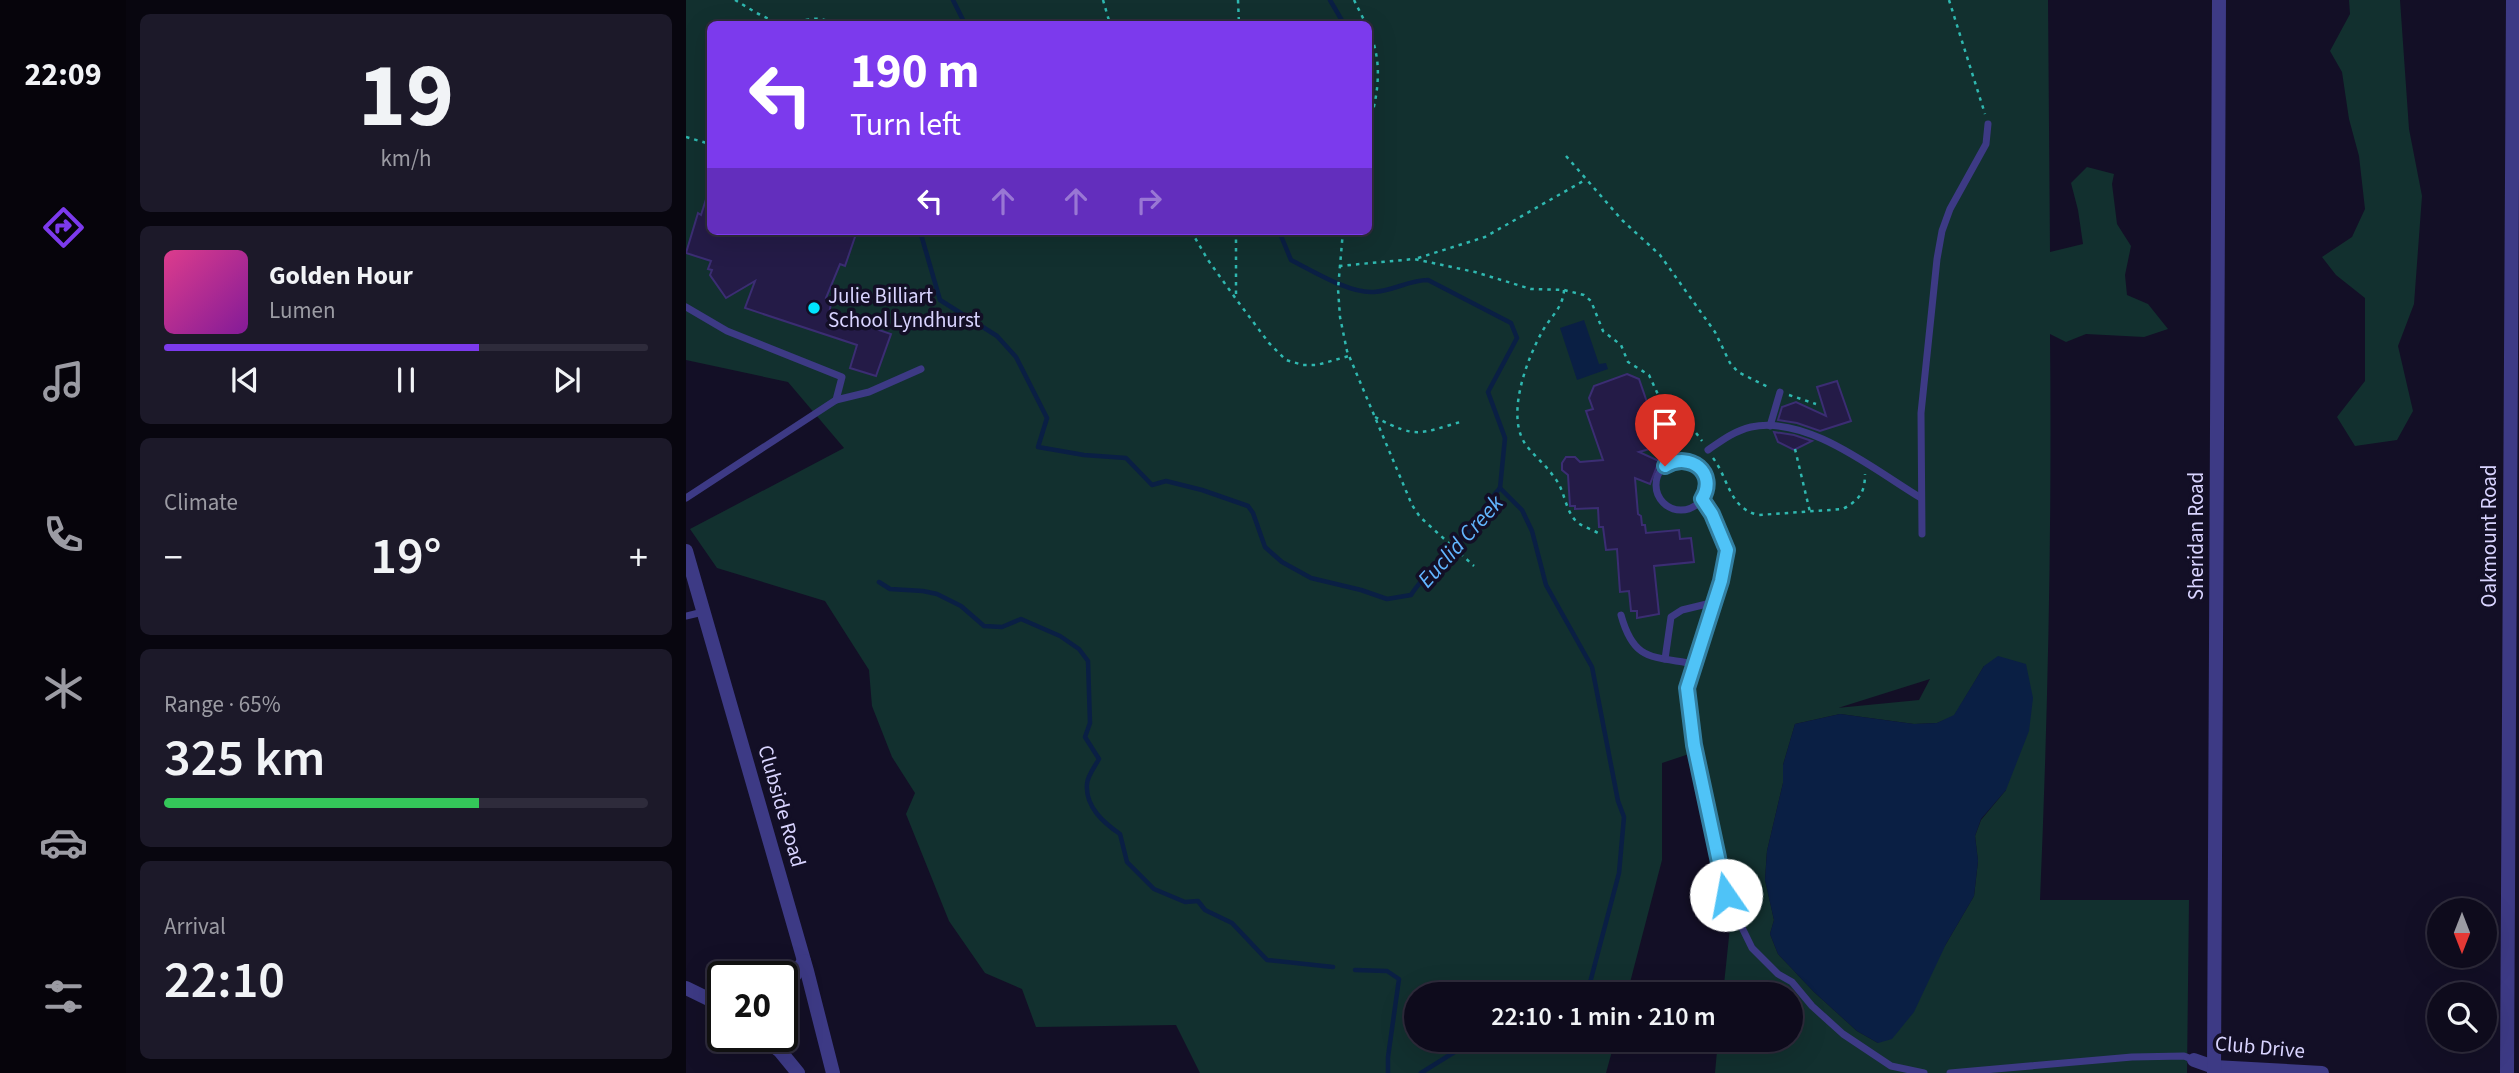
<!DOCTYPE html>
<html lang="en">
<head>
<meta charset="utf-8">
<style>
	:root { --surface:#0e0b1c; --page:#1c1929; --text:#f1f3f6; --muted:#9b9ba3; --line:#2e2b3b; --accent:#7c3aed }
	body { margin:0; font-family:"Source Sans 3",sans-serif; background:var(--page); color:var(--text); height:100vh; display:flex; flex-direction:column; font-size:26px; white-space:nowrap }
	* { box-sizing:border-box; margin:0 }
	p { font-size:23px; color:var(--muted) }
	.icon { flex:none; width:38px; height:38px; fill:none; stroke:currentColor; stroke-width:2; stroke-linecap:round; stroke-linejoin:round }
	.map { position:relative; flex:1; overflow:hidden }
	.panel { display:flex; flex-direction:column; gap:14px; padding:14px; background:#08060f; width:560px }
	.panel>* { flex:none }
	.top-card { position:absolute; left:21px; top:21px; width:665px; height:214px; border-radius:10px; box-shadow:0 7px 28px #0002,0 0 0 2px var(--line); background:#7c3aed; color:#fff; overflow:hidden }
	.needle { width:46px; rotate:180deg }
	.fabs { position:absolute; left:1741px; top:898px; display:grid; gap:14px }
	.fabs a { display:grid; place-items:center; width:70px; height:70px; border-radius:50%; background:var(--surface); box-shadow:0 7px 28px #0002,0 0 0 2px var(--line); font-size:35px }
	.speed { position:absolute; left:21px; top:961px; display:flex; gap:14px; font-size:35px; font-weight:700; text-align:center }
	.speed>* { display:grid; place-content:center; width:91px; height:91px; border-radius:50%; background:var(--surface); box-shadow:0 7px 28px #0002,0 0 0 2px var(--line); line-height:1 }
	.speed .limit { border:4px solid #111; border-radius:10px; background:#fff; color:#111 }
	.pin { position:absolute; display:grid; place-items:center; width:60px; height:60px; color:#fff; margin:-72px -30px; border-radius:50% 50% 50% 0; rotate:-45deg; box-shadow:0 0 7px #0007 }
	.pin .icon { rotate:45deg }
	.me { position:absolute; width:77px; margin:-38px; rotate:348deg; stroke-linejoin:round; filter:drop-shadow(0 0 5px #0008) }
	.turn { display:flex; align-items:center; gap:24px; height:147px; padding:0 28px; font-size:32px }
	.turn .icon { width:91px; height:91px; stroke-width:2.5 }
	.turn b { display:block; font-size:49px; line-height:60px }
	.lanes { display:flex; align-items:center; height:66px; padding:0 28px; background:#0003; justify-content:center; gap:35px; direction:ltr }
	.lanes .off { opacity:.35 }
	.big { font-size:52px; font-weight:600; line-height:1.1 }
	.panel .card { flex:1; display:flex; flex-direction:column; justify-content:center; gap:10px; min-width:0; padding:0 24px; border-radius:10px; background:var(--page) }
	.panel .dial { align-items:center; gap:0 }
	.dial b { font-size:91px; line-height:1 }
	.song { display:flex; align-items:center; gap:21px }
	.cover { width:84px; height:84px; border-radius:10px; background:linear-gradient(135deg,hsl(330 70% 55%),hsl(290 70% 35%)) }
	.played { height:7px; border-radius:4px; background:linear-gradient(90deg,var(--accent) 65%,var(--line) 65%) }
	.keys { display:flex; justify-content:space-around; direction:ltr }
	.heat { display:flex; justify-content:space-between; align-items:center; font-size:38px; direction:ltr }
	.charge { height:10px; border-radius:5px; background:linear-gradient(90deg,#34c759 65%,var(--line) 0) }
	.trip { position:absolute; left:718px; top:982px; width:399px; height:70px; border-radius:35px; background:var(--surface); box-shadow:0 7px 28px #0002,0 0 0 2px var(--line); font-weight:600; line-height:70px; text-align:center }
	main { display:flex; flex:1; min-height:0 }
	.menu { display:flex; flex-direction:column; width:126px; justify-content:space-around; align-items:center; background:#06040b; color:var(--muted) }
	.menu .icon { width:49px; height:49px }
	.menu .selected { color:var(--accent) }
	.menu b { font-size:32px; color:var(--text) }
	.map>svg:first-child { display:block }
</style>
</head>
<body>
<main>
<nav class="menu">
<b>22:09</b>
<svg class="icon selected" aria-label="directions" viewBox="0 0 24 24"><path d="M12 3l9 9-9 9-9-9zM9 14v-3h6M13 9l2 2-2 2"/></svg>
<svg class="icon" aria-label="music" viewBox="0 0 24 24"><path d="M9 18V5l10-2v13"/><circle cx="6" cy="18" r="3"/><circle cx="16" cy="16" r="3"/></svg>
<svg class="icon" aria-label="phone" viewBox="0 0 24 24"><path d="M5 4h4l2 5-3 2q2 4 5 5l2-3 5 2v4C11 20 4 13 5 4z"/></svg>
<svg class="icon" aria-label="climate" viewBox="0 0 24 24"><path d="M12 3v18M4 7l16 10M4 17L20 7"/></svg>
<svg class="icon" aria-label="car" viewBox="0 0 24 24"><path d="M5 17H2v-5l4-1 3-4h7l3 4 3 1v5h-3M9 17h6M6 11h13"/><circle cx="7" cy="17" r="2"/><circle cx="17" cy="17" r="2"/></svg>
<svg class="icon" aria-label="filters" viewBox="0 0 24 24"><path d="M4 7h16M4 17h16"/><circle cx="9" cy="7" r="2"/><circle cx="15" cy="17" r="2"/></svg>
</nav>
<section class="panel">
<div class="card dial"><b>19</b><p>km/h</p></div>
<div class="card">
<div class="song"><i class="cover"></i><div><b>Golden Hour</b><p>Lumen</p></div></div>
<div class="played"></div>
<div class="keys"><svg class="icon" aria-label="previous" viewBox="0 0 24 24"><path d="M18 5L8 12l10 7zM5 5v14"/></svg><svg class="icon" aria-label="pause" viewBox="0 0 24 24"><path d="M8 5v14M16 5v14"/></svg><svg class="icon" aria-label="next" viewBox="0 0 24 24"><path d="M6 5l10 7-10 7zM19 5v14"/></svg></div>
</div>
<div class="card"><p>Climate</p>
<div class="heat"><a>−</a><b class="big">19°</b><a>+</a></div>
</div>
<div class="card"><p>Range · 65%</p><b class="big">325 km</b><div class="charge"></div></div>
<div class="card"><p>Arrival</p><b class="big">22:10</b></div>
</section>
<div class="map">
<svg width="1833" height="1073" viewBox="0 0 1833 1073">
	<rect width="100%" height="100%" fill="#130f26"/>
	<!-- green -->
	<g fill="#12302f" fill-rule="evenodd">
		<path d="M0,0H1362L1364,252L1397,244L1392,210L1385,183L1401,167L1428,174L1426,184L1431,224L1445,246L1439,275L1441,295L1462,304L1482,329L1458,337L1400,334L1380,342L1364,334C1366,523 1362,711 1354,900H1503L1501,1073H1029L1032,1040H1104V994H1037L1046,908L1009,752L976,763V860L941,994H730V1040H929L920,1073H514L490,1025L350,1027L336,989L299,973L263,921L220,814L229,793L206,757L186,706L183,670L139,601L31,568L4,529L158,448L102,382L0,360ZM24,24H682V231H24ZM1298,666L1320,790L1295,820L1289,836L1292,861L1288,896L1260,944L1192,1043L1171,1031L1128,992L1092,954L1084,934L1088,920L1079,880L1081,851L1097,783V765L1109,724L1154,714L1228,724L1251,723L1268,716ZM1244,679L1233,700L1151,708H1152Z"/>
		<path d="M1663,0H1714L1723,129L1736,196L1728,304L1712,346L1727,411L1711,440L1669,446L1651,417L1679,381V298L1650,275L1636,257L1666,237L1679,209L1673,156L1663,119L1656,72L1644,51L1664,14Z"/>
	</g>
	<!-- water -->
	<g fill="#0a1f44">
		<path d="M898,320L913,364L920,363L922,369L891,380L874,328Z"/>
		<path d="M1312,656L1340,664L1347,698L1343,731L1320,790L1295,819L1289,836L1292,861L1288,896L1260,944L1228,1012L1206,1039L1192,1043L1171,1031L1128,992L1092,954L1084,934L1088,920L1079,880L1081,851L1097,783V765L1109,724L1154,714L1228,724L1251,723L1268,715L1298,666Z"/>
	</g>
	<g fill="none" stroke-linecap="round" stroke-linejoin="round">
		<!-- stream -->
		<g stroke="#0a1f44" stroke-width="4.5">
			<path d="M267,0L279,24"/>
			<path d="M644,0L658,24"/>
			<path d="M234,231L254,300L311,336L330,357L361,418L352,447L398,455L440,458L466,485L480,481L516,490L562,506L567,513L579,547L596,562L625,578L675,590L701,599L725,595C740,571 763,555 781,533C793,517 800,503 814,488L836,510L846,531L860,585L906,667L932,801L938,817L933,873L901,994"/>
			<path d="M593,231L605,260C627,271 664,294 688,292C707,291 723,280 742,280L825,323L831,338L802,392L819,438L814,488"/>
			<path d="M193,582L204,589L237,591L251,594L275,606L298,626L316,627L335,619L374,636L393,649L402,661L404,723L399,737L413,759C409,766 401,777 401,784C399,807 418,823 434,834L441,862L468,889L499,902L512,901L519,910L546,923L581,960L647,967"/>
			<path d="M669,970L701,971L713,979L702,1057V1073"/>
			<path d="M863,1040L880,1041L882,1040"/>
			<path d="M735,1073L775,1048L801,1040"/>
		</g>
	</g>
	<!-- building -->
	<g fill="#241b47" stroke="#3b2d73" stroke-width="2">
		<path d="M22,193H24V231H171L159,266L154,264L140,298L146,300L143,313L205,334L190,376L164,368L171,345L59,308L69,281L40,298L24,275L26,270L22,269L25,261L0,253L12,213L15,215Z"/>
		<path d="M941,374L953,379L962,405L971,409L981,444L953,452L973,461L964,484L949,478L952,514L955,516L956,525H959L960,533L993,530L994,539L1005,538L1008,562L968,566L973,614L951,618V611H945L943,591L934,592L931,549L920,550L917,527H913L912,508L889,509V506H884L882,475L876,470V463L880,457H889L894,462L917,460L900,411L907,409L903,398L908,386Z"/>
		<path d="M1151,381L1165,421L1134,431L1111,423L1092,420L1096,407L1110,402L1140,416L1131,387Z"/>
		<path d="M1088,432L1108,435L1126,441L1108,450L1092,442Z"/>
	</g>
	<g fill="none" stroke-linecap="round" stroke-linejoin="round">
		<!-- path -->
		<g stroke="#2fb8b0" stroke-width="2.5" stroke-dasharray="3.5 5" stroke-linecap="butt">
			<path d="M49,0C63,8 78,19 93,22C112,27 129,11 146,24"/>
			<path d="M417,0L424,24"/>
			<path d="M552,0L553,24"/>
			<path d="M668,0L680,24"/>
			<path d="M1263,0L1299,114"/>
			<path d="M682,29C698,62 692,96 682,129"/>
			<path d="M0,137L24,144"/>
			<path d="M880,156L936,220L974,255L1029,332L1044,363L1052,372L1084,388"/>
			<path d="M505,231L522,260L550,299L583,343L600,360L617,365H631L663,356"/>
			<path d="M550,231V298"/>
			<path d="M657,231L652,289L654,317L661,351L726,505L734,517L788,566"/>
			<path d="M732,258L799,237L899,180"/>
			<path d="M653,266L728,259L789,272L845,289L878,290L898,295L905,301L917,331L935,345L942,362L963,375L975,401L1007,429L1016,441"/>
			<path d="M878,290C877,308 864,317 856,332C841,359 819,416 840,445C848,456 860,465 868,477C879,490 878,507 889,520C894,526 905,529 912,533"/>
			<path d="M1103,395L1130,404"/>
			<path d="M689,417C732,440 734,433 778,421"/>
			<path d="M1109,449L1124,512"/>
			<path d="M1027,458C1043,479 1043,509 1073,515L1157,509C1173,500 1179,493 1179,474"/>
		</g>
		<!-- lane -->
		<g stroke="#3d3a85" stroke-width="7">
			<path d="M0,307L41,331L156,377L150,400L0,498"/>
			<path d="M150,400L183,392L235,369"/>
			<path d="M1084,426L1094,392"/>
			<path d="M1022,450C1035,441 1048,431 1065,427C1122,415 1188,470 1235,498"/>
			<circle cx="995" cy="485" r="25"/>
			<path d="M1016,499L1026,514L1041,550L1035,581L1001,688L1008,745L1040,895L1066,948L1092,974L1106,982L1126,1006L1157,1034L1205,1066L1238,1073"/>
			<path d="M1236,534L1235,413L1251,259L1256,231L1264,209L1300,144L1302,124"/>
			<path d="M935,615C948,662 966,656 1009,664"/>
			<path d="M0,616L17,612"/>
			<path d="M979,659L985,617L996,610L1029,602"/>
			<path d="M1264,1073L1446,1057L1498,1056L1508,1060"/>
		</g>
		<!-- street -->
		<g stroke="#3d3a85" stroke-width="14">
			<path d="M0,551L121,971L147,1073"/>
			<path d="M0,988L37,1006"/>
			<path d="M96,994L118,961"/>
			<path d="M75,1036L94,1051L112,1073"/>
			<path d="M1508,1060L1528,1067L1636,1073"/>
			<path d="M1528,1073L1533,0"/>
			<path d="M1821,1073L1827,0"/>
		</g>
	</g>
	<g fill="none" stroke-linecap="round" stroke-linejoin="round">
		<!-- route casing -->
		<g stroke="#337fa1" stroke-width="18">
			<path id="route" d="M979,466C1004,451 1032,473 1016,499L1026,514L1041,550L1035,581L1001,688L1008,745L1040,895"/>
		</g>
		<!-- route -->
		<use href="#route" stroke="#4fc3f7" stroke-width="12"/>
	</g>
	<!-- markers -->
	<circle fill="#00e5ff" stroke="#130f26" stroke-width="2.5" cx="128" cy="308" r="7"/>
	<g text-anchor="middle" stroke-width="7" stroke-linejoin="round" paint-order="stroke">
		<!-- poi labels -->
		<g font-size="21" fill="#d9d4ff" stroke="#130f26" text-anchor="start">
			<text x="142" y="303">Julie Billiart<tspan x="142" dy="24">School Lyndhurst</tspan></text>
		</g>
		<!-- street labels -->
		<g font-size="21" fill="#d9d4ff" stroke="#130f26">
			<text transform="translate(1510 536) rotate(-90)" y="7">Sheridan Road</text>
			<text transform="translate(1803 536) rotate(-90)" y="7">Oakmount Road</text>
			<text transform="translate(96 806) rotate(74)" y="7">Clubside Road</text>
			<text transform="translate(1574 1047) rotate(5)" y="7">Club Drive</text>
		</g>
		<!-- water labels -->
		<g font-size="23" font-style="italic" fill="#62b6ff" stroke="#130f26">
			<text transform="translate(774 541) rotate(-48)" y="8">Euclid Creek</text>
		</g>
	</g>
</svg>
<div class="fabs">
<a><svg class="needle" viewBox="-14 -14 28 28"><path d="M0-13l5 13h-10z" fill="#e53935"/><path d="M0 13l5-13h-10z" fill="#9b9ba3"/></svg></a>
<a><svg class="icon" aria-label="search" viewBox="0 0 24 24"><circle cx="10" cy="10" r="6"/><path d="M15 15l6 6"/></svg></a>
</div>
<div class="speed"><div class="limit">20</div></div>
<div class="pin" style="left:979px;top:466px;background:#d93025"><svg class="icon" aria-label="arrive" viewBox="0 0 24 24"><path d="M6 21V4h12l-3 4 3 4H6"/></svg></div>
<svg class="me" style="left:1040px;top:895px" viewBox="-20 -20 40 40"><circle r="19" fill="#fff"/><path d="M0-13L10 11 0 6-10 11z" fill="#4fc3f7"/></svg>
<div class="trip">22:10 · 1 min · 210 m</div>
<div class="top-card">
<div class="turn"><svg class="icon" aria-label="left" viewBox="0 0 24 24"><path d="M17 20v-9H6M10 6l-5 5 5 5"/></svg><div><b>190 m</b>Turn left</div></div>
<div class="lanes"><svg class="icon" aria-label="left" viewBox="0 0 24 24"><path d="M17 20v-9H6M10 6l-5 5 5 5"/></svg><svg class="icon off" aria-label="ahead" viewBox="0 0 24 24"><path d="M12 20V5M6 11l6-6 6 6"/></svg><svg class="icon off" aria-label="ahead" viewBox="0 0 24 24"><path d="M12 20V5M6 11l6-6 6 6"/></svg><svg class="icon off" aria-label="right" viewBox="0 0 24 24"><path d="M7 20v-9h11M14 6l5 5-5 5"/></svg></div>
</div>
</div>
</main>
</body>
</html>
